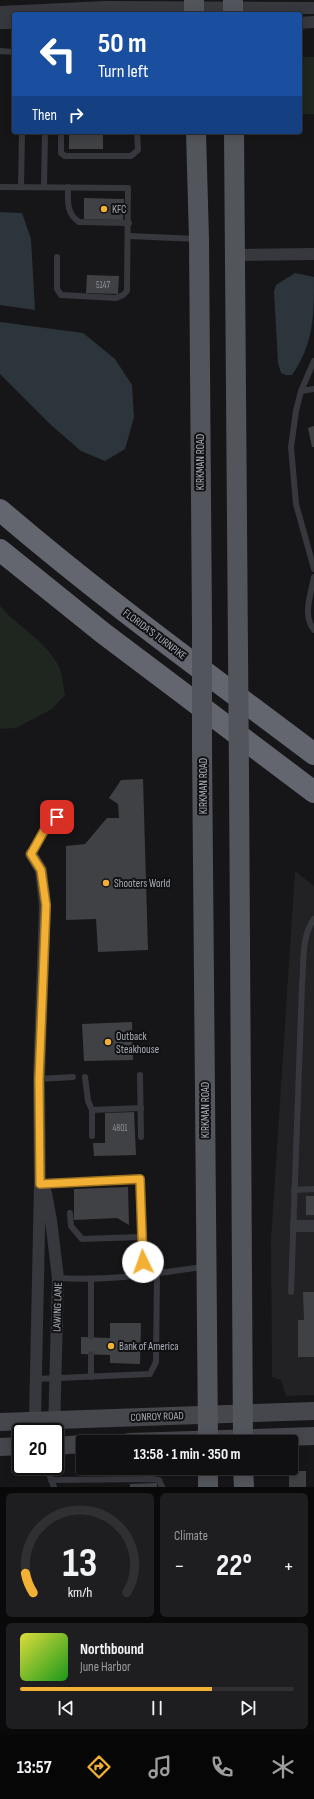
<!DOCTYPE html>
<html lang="en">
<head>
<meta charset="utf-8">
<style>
	:root { --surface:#101012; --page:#1e1e20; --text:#f1f3f6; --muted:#9c9d9f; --line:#303032; --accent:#f2b134 }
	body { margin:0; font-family:"Sofia Sans Condensed",sans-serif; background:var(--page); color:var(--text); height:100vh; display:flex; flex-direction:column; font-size:15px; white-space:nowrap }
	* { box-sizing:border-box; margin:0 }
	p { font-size:13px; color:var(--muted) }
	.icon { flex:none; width:22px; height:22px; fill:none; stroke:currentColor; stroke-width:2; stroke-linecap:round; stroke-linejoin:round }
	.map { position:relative; height:1487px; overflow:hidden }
	.sheet { display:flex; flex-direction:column; gap:6px; padding:6px; background:#09090a; flex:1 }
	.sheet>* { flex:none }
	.guide { position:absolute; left:12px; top:12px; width:290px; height:122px; border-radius:4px; box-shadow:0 2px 10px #0003,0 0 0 1px var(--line); background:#1a4fa0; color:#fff; overflow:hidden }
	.speed { position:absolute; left:12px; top:1423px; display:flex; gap:8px; font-size:20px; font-weight:700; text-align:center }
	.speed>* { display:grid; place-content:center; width:52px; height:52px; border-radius:50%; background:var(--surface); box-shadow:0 2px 10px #0003,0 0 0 1px var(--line); line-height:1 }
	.speed .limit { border:2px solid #111; border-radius:6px; background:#fff; color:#111 }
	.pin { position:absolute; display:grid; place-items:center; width:34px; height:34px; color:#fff; margin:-17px; border-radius:8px; box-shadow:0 2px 6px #0006 }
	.me { position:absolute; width:44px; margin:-22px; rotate:357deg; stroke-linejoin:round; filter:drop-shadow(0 0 3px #0008) }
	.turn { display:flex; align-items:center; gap:14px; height:84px; padding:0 20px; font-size:18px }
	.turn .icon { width:52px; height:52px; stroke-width:2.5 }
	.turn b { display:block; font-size:28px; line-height:34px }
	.then { display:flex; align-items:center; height:38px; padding:0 20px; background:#0003; gap:8px; font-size:15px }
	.big { font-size:30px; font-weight:700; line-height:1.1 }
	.sheet .card { flex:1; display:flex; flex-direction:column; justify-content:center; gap:6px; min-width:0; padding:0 14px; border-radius:6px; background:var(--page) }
	.sheet .dial { align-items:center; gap:0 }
	.dial svg { height:104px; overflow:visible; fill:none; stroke:var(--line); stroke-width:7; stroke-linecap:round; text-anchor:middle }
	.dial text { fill:var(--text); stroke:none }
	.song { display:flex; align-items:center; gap:12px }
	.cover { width:48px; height:48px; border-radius:6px; background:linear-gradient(135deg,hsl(60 70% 55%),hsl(120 70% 35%)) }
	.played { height:4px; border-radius:2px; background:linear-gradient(90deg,var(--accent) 70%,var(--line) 70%) }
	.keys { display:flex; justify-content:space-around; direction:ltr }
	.heat { display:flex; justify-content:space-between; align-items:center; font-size:22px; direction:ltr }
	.sheet .tiles { flex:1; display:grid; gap:6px; grid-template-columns:1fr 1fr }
	.card:last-child { grid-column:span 2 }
	.trip { position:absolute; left:76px; top:1435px; width:222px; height:40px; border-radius:4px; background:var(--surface); box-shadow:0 2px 10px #0003,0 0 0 1px var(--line); font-weight:700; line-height:40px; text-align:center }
	.tabs { display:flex; height:64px; justify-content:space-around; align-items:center; background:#060607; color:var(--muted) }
	.tabs .icon { width:28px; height:28px }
	.tabs .current { color:var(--accent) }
	.tabs b { font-size:18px; color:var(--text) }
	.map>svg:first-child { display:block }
</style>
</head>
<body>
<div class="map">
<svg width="314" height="1487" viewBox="0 0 314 1487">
	<rect width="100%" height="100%" fill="#161618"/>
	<!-- built -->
	<path fill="#222225" d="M295,871L314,886V1395L286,1396L281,1380L272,1377L271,1240Z"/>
	<!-- green -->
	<g fill="#1e261f">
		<rect x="300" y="57" width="14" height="57"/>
		<path d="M0,606C18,627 44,639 58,665C63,673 63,686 65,695L52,709L16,728L0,729Z"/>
	</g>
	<!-- water -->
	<g fill="#2c353c">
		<path d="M0,212L22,213L31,239L35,310L0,305Z"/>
		<path d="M295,273L314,277C314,315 314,343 292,375H286L281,373L278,363L274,291L276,285Z"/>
		<path d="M0,322L83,333L115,359L132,385L134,417L125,449L105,461L81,451L51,425L0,374Z"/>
	</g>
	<!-- building -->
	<g fill="#404145">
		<rect x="69" y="132" width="34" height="17"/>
		<path d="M84,198L124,199L123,220L84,219Z"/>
		<path d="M87,275L119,276L118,294L86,293Z"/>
		<path d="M314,426V447H312L308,428Z"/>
		<path d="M143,779L148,950L98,952L96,919L66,920V846L85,844L107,818H119L118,804L109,798L121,780Z"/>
		<path d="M132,1022L133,1060L84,1061L82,1024Z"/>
		<path d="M134,1112L136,1155L94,1156L93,1143H105V1113Z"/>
		<path d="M128,1187L129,1225L117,1218L74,1220V1189Z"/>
		<rect x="306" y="1196" width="8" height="19"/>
		<path d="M303,1292H314V1357H298V1320H304Z"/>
		<path d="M110,1323H141L140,1364L110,1363V1355L81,1354V1337L110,1338Z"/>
		<rect x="289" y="1471" width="17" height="16"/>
		<path d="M157,1483V1487H130V1484Z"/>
	</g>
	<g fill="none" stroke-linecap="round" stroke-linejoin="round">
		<!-- lane -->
		<g stroke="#37383d" stroke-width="6">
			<path d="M0,51L14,52"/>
			<path d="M61,132V153L65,156H131L138,150L137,132"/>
			<path d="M0,187L128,188L127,291L123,295L116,298L61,295L57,289V257"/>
			<path d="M21,187L22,132"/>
			<path d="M44,187L45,132"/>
			<path d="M68,187C68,201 66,213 79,222L129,223"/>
			<path d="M129,236L197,239"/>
			<path d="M314,361L301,391L296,411L291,447L296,504L314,569"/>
			<path d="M301,391L314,389"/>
			<path d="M314,577C311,594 302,615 314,630"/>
			<path d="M31,854L45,829L57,817"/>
			<path d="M140,1075L141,1137"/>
			<path d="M85,1077L88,1101L92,1110L141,1108"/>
			<path d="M39,1079L73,1077"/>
			<path d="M92,1110V1136"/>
			<path d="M40,1184L140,1179L143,1275"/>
			<path d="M294,1190L314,1189"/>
			<path d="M70,1213L71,1226L82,1239L141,1237"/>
			<path d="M293,1223H314"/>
			<path d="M293,1229H314"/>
			<path d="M58,1278C107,1281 154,1274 203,1267"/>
			<path d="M91,1280V1337"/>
			<path d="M291,1292L302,985C304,964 301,936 314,919"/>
			<path d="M91,1354V1377"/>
			<path d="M36,1379L150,1374L156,1362L157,1274"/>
			<path d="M50,1466L49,1474L54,1487"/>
			<path d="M51,1480L151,1479L159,1480L162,1487"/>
		</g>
		<!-- street -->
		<g stroke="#37383d" stroke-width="12">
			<path d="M0,12L106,7L314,8"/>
			<path d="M0,23H14"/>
			<path d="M300,23L314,22"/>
			<path d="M235,255L314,254"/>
			<path d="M31,854L41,870L45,905L39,1079L40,1184L35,1420"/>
			<path d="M43,1189L46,1193L51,1220L58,1278L54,1432"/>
		</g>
		<!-- secondary -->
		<g stroke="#45474d" stroke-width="18">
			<path d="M0,1422L314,1411"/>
			<path d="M129,1442L314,1436"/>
			<path d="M55,1446L83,1444"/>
			<path d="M0,1447L21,1446"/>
		</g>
		<!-- primary -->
		<g stroke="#53555c" stroke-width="20">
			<path d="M194,0V14"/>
			<path d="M233,0V14"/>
			<path d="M196,132L199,239L202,626"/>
			<path d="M234,132L238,652"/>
			<path d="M202,748L208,1442"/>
			<path d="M239,775L243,1442"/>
			<path d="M208,1468V1487"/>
			<path d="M243,1468L244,1487"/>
		</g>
		<!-- highway -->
		<g stroke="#63666e" stroke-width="22">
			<path d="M0,510C100,596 208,674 314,754"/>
			<path d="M0,550L103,633L314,792"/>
		</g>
		<!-- primary-bridge -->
		<g stroke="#53555c" stroke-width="20">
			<path d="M202,626V748"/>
			<path d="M238,652L239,775"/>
		</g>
	</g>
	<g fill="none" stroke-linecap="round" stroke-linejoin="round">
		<!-- route casing -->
		<g stroke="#9d7322" stroke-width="10">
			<path id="route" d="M57,817L45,829L31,854L41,870L46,905L39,1079L40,1184L140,1179L143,1262"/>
		</g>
		<!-- route -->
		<use href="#route" stroke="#f2b134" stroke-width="7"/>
	</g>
	<!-- markers -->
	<g fill="#f2b134" stroke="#111113" stroke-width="1.5">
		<circle cx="104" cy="209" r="4"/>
		<circle cx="106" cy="883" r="4"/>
		<circle cx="108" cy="1042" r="4"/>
		<circle cx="111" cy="1346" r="4"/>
	</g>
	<g text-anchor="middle" stroke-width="4" stroke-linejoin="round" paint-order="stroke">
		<!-- number labels -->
		<g font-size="9" fill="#8e929b">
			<text x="103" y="288">5147</text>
			<text x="120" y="1131">4801</text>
		</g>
		<!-- poi labels -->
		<g font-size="11" fill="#a8adb8" stroke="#111113" text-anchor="start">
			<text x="112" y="213">KFC</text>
			<text x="114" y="887">Shooters World</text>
			<text x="116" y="1040">Outback<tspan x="116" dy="13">Steakhouse</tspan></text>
			<text x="119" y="1350">Bank of America</text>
		</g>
		<!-- street labels -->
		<g font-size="11" fill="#a8adb8" stroke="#111113">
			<text transform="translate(200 462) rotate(-90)" y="4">KIRKMAN ROAD</text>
			<text transform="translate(155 634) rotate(37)" y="4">FLORIDA'S TURNPIKE</text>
			<text transform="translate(203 786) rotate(-90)" y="4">KIRKMAN ROAD</text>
			<text transform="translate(205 1110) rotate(-90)" y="4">KIRKMAN ROAD</text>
			<text transform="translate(57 1307) rotate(-88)" y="4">LAWING LANE</text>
			<text transform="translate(157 1416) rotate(-2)" y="4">CONROY ROAD</text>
		</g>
	</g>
</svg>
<div class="speed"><div class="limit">20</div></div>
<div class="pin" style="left:57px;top:817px;background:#d93025"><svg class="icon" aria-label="arrive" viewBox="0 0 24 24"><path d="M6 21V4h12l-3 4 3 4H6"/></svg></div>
<svg class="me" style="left:143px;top:1262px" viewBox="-20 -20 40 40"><circle r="19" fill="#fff"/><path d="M0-13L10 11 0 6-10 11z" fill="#f2b134"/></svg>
<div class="trip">13:58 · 1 min · 350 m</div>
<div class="guide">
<div class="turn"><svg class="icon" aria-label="left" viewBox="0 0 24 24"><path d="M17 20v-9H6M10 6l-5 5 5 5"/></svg><div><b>50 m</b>Turn left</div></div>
<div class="then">Then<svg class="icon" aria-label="right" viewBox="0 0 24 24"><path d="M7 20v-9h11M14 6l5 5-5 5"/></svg></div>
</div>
</div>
<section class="sheet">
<div class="tiles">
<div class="card dial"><svg viewBox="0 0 100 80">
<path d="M14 69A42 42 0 1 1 86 69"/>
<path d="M14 69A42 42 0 0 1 8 54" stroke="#f2b134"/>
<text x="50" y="56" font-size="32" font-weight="700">13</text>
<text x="50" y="72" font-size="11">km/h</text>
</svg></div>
<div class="card"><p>Climate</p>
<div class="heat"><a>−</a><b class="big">22°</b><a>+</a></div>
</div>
<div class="card">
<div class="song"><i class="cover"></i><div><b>Northbound</b><p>June Harbor</p></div></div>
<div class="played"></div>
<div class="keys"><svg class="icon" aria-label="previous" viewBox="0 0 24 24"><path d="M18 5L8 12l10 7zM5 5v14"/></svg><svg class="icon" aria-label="pause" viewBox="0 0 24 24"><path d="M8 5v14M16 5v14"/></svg><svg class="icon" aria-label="next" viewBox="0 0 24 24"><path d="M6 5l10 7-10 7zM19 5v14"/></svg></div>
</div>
</div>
</section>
<nav class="tabs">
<b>13:57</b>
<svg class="icon current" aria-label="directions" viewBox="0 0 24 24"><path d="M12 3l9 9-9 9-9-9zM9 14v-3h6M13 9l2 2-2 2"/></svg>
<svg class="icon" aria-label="music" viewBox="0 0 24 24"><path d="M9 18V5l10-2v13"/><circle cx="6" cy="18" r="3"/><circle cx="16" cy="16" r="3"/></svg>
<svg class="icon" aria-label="phone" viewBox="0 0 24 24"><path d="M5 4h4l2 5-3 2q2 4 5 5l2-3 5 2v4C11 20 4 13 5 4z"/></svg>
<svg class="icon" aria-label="climate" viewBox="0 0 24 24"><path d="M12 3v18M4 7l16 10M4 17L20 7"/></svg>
</nav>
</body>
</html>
